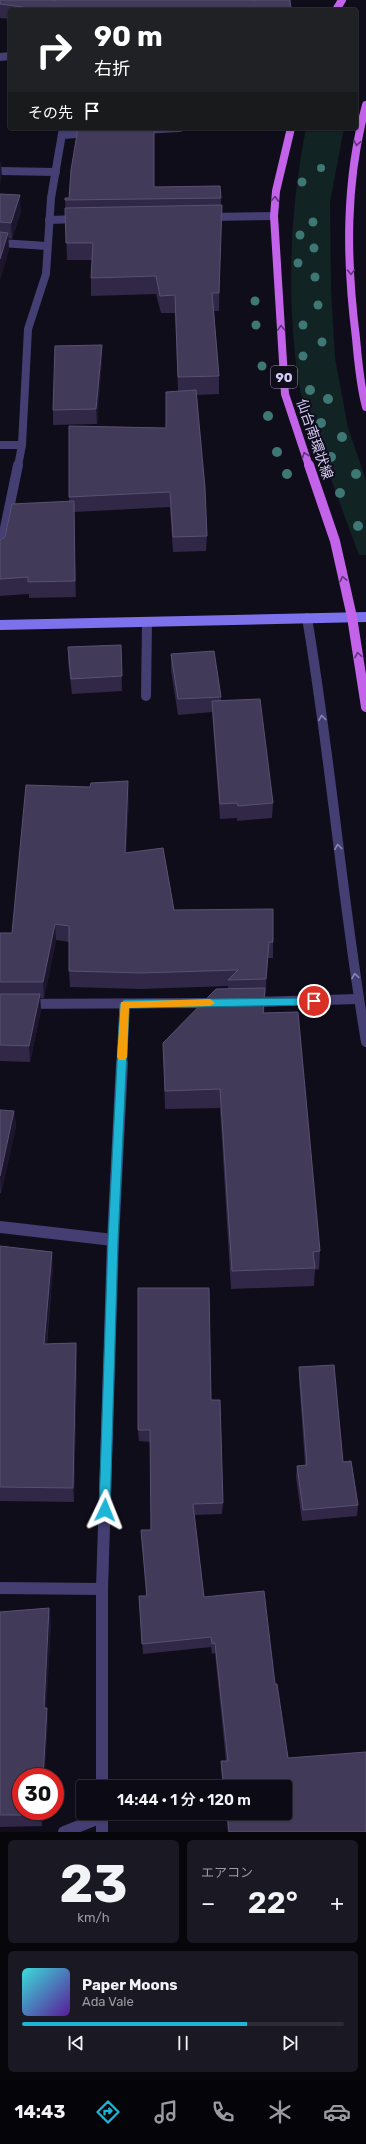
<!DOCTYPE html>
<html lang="ja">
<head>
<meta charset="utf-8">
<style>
	:root { --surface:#0c0a14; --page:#1a1822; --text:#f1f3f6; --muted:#9a9aa0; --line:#2c2b34; --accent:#1db4d5 }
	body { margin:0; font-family:Rubik,"Noto Sans JP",sans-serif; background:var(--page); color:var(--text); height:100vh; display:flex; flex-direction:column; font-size:15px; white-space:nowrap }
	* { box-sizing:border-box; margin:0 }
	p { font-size:13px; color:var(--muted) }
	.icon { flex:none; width:22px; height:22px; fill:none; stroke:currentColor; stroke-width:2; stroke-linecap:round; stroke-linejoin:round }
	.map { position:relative; height:1832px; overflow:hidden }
	.panel { display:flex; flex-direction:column; gap:8px; padding:8px; background:#07060b; flex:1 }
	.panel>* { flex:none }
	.hud { position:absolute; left:8px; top:8px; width:350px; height:122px; border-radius:4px; box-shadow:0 1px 3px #0004,0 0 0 1px var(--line); background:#202124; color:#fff; overflow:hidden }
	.speed { position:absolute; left:12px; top:1768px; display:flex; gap:8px; font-size:20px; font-weight:700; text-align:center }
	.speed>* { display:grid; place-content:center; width:52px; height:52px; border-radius:50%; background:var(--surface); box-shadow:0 1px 3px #0004,0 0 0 1px var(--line); line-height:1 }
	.speed .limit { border:6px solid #d22; background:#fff; color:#111 }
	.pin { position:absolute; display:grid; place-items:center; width:34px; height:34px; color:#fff; margin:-17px; border:2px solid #fff; border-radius:50%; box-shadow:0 1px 4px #0007 }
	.me { position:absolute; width:44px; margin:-22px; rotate:2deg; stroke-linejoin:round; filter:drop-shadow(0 0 3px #0008) }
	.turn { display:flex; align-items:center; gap:14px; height:84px; padding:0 20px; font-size:18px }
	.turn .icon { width:52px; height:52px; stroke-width:2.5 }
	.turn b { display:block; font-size:28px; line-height:34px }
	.then { display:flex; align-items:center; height:38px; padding:0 20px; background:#0003; gap:8px; font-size:15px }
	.big { font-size:30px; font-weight:600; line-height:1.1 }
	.panel .widget { flex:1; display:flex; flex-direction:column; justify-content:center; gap:6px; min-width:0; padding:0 14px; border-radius:6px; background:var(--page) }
	.panel .dial { align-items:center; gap:0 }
	.dial b { font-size:52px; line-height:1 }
	.song { display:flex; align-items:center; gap:12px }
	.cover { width:48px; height:48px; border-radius:6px; background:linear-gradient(135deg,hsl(180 70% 55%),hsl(270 70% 35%)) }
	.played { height:4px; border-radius:2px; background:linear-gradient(90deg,var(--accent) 70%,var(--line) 70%) }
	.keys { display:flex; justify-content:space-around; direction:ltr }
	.heat { display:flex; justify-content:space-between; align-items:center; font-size:22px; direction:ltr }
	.panel .tiles { flex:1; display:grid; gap:8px; grid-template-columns:1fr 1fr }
	.widget:last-child { grid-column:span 2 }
	.trip { position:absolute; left:76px; top:1780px; width:216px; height:40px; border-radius:4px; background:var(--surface); box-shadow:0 1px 3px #0004,0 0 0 1px var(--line); font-weight:600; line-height:40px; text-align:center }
	.menu { display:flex; height:64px; justify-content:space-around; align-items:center; background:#050408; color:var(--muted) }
	.menu .icon { width:28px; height:28px }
	.menu .current { color:var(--accent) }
	.menu b { font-size:18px; color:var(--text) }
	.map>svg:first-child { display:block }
</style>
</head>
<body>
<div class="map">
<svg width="366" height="1832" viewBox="0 0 366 1832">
	<rect width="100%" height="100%" fill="#100d1a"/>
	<!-- green -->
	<path fill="#112323" d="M306,128H344L330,202L331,290L335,358L348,428L366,480V555H359L304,406C297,381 295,357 293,331C288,263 293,195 306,128Z"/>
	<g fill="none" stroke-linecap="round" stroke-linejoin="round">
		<!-- lane-far1 -->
		<path stroke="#443e73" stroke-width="8" d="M0,171L56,172"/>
		<!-- lane -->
		<path stroke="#443e73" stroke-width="10" d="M146,696L147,622"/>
		<!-- street-far2 -->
		<g stroke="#443e73" stroke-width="8">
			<path d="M0,57L10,56"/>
			<path d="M141,130L180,128"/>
			<path d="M63,135L89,133"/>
			<path d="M208,217L274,216"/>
			<path d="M49,220L79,219"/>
			<path d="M0,243L47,246"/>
			<path d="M0,445H22"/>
			<path d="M18,466L22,445L28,329L46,274L51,198L63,128"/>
		</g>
		<!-- street-far1 -->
		<g stroke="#443e73" stroke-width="10">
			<path d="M0,552L18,465"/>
			<path d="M307,618C331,759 342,901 366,1042"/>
			<path d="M252,1002L358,999"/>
			<path d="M0,1004L216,1003"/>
			<path d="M122,1064L125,1004"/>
		</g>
		<!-- street -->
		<g stroke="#443e73" stroke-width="12">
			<path d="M0,1227L113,1240"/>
			<path d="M0,1588L102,1589"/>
			<path d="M102,1787V1589L113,1240L122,1063"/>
			<path d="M102,1813V1832"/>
			<path d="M64,1832L102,1817"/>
		</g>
		<!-- secondary -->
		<path stroke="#7d71ec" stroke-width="10" d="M0,625L366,617"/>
		<!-- primary-far1 -->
		<g stroke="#c263ea" stroke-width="8">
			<path d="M336,10L342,0"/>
			<path d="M366,105C345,182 346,259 356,338C358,361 360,385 366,407"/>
			<path d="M291,128L276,191L274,216L285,394L309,466"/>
		</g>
		<!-- primary -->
		<path stroke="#c263ea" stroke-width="10" d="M309,465L335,541L352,617L366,707"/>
	</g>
	<!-- trees -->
	<g fill="#3e7773">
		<circle cx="321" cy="168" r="4"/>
		<circle cx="302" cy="182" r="4.5"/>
		<circle cx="313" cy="222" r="4.5"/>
		<circle cx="300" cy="235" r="4.5"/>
		<circle cx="314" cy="248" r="4.5"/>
		<circle cx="298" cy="263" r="4.5"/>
		<circle cx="315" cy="277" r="4.5"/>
		<circle cx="255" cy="301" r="4.5"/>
		<circle cx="318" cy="305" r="4.5"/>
		<circle cx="256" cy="325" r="4.5"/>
		<circle cx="303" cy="325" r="4.5"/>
		<circle cx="322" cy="342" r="4.5"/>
		<circle cx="303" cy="356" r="4.5"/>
		<circle cx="262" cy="366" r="4.5"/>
		<circle cx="310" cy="390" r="5"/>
		<circle cx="328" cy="399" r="5"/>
		<circle cx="268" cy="416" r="5"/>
		<circle cx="321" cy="423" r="5"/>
		<circle cx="342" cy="437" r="5"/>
		<circle cx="277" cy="452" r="5"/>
		<circle cx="331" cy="457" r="5"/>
		<circle cx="287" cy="474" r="5"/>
		<circle cx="356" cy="474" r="5"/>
		<circle cx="340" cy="493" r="5"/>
		<circle cx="358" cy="526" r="5"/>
	</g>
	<!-- wall -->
	<g fill="#302846">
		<path d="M0,0L56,1L291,10H10V19L0,18Z"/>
		<path d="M154,187L221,198L219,311H214L219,376V394L197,395L207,536L206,551L173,552L170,507L74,512L76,597L29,598V594L0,596V540L69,501V426L166,428L178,391L175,313H161L156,294L91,296V278L92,260H67L65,198H69Z"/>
		<path d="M0,194L21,211L12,239L8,238L9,249L0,279Z"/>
		<path d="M102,345V360L97,424L53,425V410Z"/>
		<path d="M121,645L122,691L72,694L68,662V647Z"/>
		<path d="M171,654L221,697V701L273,803L272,818L237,821V818L220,819L212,712L178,715L171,670Z"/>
		<path d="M129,797L126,853L174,910L273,942V958H268L264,1013L320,1251L319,1269L315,1270L314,1286L231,1289L220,1108L165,1109L163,1043L228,989V986L141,989L70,987L69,971V942L56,940L44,998H40L41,1010L30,1062L0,1061V933H12Z"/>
		<path d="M0,1110L14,1111L16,1126L1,1193H0Z"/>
		<path d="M0,1246L53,1267L47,1344L76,1343L77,1358L74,1502L0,1501Z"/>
		<path d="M299,1367L343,1462L358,1505L357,1516L302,1521L296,1477L297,1466L305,1465L299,1379Z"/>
		<path d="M211,1400L223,1503L222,1514L194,1515L204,1597L275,1684L288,1758L366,1832H228L226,1813H285V1787H223L221,1771V1761H226L215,1653L212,1654L211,1647L143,1654L139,1596H146L141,1530H151L150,1442L139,1441L138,1430Z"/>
		<path d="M49,1608L51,1621L46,1708L48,1720L21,1811H43L42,1826L0,1827V1612Z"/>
	</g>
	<!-- shaded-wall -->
	<g fill="#1c162d">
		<path d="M1,161L2,177L0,184V164Z"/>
		<path d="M20,195L21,211L12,239L11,223Z"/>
		<path d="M8,233L9,249L0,279V259Z"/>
		<path d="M102,345V360L97,424L96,409Z"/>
		<path d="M74,501V518L76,597L75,581Z"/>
		<path d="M128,781L129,797L126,869L125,853Z"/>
		<path d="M55,924L56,940L44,998L43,982Z"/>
		<path d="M269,942L268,958L266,995V979Z"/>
		<path d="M40,994L41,1010L30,1062L29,1046Z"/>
		<path d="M14,1111L16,1126L1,1193L0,1176Z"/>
		<path d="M52,1252L53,1267L45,1359L44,1344Z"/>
		<path d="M76,1343L77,1358L74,1502L73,1488Z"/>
		<path d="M49,1608L51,1621L46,1720L44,1708Z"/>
		<path d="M47,1708L48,1720L45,1777H43Z"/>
		<path d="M41,1811H43L42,1826L40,1815Z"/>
	</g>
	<!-- building -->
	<g fill="#423a59" stroke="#595172">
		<path d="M0,0H51L57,1L58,0H251L255,1L256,0H290L291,9L281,10H45L0,4Z"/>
		<path d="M78,128H154V187L220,186L221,198L65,200V198H69L71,170Z"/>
		<path d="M0,194L20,195L11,223L0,222Z"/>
		<path d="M222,205L219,293H212L219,376L178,377L175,295L160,296L156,276L91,278L93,243H66L65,208Z"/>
		<path d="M0,232L8,233L0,259Z"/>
		<path d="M102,345L96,409L53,410L55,346Z"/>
		<path d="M196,390L205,488L207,536L173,537L170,492L69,497V426L166,428V392Z"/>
		<path d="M74,501L75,581L28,582V577L0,579V540L5,537L12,504Z"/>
		<path d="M121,645L122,676L71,679L68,647Z"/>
		<path d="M214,651L221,697L178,699L171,654Z"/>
		<path d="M260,699L273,803L238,806L237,803L220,804L212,701Z"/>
		<path d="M128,781L125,853L163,848L174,910L273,909V942H269L266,979L228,980L238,970L141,973L69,971V926L55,924L43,982H0V933H12L26,785L90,787L91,783Z"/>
		<path d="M265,988L263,1013L298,1012L320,1251L313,1252L315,1268L232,1271L220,1089L165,1091L163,1043L216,989Z"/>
		<path d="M0,994H40L29,1046L0,1045Z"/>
		<path d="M0,1110L14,1111L0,1176Z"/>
		<path d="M0,1246L52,1252L44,1344L76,1343L73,1488L0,1487Z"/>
		<path d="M138,1288H209L211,1400H220L223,1503L193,1504L204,1597L264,1591L275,1684H277L288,1758L366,1752V1832H229L227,1813H285V1787H224L221,1761H228L215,1643L212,1644L211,1637L142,1644L139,1596H147L141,1530H151L150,1430H138Z"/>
		<path d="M334,1365L343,1462L351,1461L358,1505L303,1510L297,1466L307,1465L299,1367Z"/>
		<path d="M49,1608L44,1708H47L43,1777H21V1811H41L40,1815H0V1612Z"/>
	</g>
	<!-- one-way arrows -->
	<defs><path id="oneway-chevron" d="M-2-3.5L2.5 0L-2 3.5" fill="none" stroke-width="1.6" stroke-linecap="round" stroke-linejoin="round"/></defs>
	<g stroke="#603478">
		<use href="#oneway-chevron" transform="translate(357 143) rotate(100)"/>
		<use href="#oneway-chevron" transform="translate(275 199) rotate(-86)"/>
		<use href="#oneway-chevron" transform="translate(351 272) rotate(88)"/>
		<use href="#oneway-chevron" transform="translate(281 328) rotate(-93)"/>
		<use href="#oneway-chevron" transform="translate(305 455) rotate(-109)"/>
		<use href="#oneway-chevron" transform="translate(343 579) rotate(-103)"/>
		<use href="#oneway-chevron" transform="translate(358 655) rotate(-99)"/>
	</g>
	<g stroke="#8c86b6">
		<use href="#oneway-chevron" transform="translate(322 718) rotate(-97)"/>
		<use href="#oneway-chevron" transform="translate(338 847) rotate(-97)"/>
		<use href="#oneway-chevron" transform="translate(355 976) rotate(-99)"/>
	</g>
	<!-- route -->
	<path fill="#1db4d5" stroke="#13758a" d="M314,998L319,1001L314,1005L129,1008L118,1240L110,1510L109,1513L105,1515L101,1513L99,1510L108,1240L120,1004L124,1000Z"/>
	<!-- slow -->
	<path fill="#f59e0b" d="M210,999L215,1003L210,1006L129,1008L127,1057L125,1060H119L117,1057L121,1002Z"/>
	<g text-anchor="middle" stroke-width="4" stroke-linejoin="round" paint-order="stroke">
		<!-- shield labels -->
		<rect fill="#100d1a" stroke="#9a93b5" stroke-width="1" x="271" y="366" width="26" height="22" rx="3"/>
		<g font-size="13" font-weight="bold" fill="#d5cdf8">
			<text x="284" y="382">90</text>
		</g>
		<!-- street labels -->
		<g font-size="14" fill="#d5cdf8" stroke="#100d1a">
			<text transform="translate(315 439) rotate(71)" y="5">仙台南環状線</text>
		</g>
	</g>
</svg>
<div class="speed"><div class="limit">30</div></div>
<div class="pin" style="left:314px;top:1001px;background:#d93025"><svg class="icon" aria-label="arrive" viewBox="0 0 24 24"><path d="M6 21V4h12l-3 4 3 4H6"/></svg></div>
<svg class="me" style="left:105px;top:1510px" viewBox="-20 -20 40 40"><path d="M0-17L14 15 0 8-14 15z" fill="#1db4d5" stroke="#fff" stroke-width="4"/></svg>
<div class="trip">14:44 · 1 分 · 120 m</div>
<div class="hud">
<div class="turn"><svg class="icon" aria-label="right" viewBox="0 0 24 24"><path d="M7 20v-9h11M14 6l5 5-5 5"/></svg><div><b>90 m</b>右折</div></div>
<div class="then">その先<svg class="icon" aria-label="arrive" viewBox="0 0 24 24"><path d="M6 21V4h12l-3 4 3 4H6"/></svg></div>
</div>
</div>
<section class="panel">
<div class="tiles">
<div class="widget dial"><b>23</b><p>km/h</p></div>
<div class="widget"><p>エアコン</p>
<div class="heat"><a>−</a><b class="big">22°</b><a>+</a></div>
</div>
<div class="widget">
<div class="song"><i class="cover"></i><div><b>Paper Moons</b><p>Ada Vale</p></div></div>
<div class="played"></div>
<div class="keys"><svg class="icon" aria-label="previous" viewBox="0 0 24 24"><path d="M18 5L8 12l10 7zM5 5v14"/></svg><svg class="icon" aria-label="pause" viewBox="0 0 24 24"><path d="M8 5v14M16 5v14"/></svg><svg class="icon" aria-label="next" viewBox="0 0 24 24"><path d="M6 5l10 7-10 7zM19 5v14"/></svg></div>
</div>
</div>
</section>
<nav class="menu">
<b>14:43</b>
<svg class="icon current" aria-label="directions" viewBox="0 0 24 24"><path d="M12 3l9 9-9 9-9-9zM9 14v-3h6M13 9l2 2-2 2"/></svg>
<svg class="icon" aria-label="music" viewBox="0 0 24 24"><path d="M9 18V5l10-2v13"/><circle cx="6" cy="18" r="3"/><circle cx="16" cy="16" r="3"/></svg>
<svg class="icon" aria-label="phone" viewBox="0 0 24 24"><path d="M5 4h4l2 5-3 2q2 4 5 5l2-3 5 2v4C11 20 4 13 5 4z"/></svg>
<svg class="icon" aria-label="climate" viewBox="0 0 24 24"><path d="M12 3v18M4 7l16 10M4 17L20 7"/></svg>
<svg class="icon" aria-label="car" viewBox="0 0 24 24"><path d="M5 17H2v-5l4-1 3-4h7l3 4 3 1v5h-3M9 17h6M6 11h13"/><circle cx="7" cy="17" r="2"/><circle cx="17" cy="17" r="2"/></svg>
</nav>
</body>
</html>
